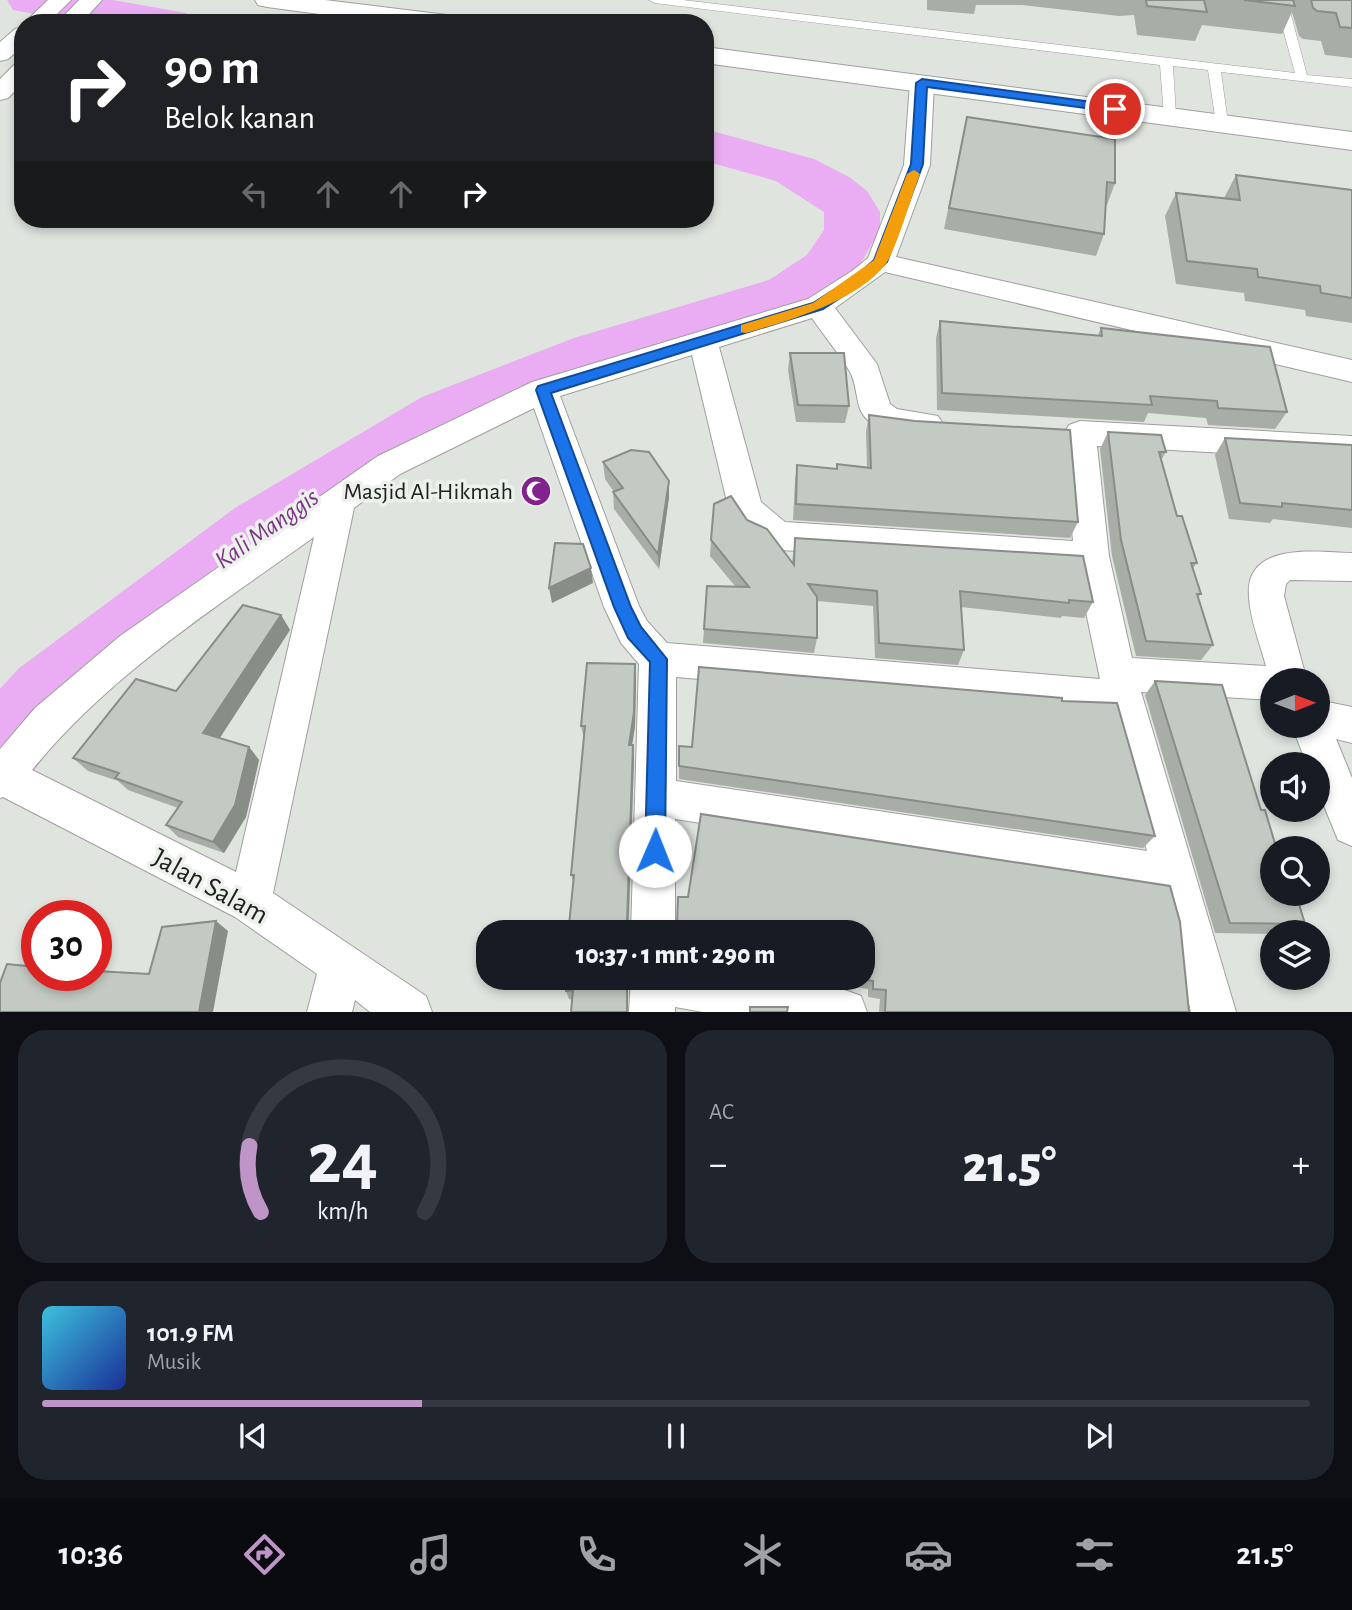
<!DOCTYPE html>
<html lang="id">
<head>
<meta charset="utf-8">
<style>
	:root { --surface:#171b24; --page:#20242c; --text:#f1f3f6; --muted:#9ea1a6; --line:#363941; --accent:#bf95c7 }
	body { margin:0; font-family:"Alegreya Sans",sans-serif; background:var(--page); color:var(--text); height:100vh; display:flex; flex-direction:column; font-size:26px; white-space:nowrap }
	* { box-sizing:border-box; margin:0 }
	p { font-size:23px; color:var(--muted) }
	.icon { flex:none; width:38px; height:38px; fill:none; stroke:currentColor; stroke-width:2; stroke-linecap:round; stroke-linejoin:round }
	.map { position:relative; height:1012px; overflow:hidden }
	.drawer { display:flex; flex-direction:column; gap:18px; padding:18px; background:#0d0f14; flex:1 }
	.drawer>* { flex:none }
	.banner { position:absolute; left:14px; top:14px; width:700px; height:214px; border-radius:28px; box-shadow:0 4px 10px #0003; background:#202124; color:#fff; overflow:hidden }
	.needle { width:46px; rotate:89deg }
	.controls { position:absolute; left:1260px; top:668px; display:grid; gap:14px }
	.controls a { display:grid; place-items:center; width:70px; height:70px; border-radius:50%; background:var(--surface); box-shadow:0 4px 10px #0003; font-size:35px }
	.speed { position:absolute; left:21px; top:900px; display:flex; gap:14px; font-size:35px; font-weight:700; text-align:center }
	.speed>* { display:grid; place-content:center; width:91px; height:91px; border-radius:50%; background:var(--surface); box-shadow:0 4px 10px #0003; line-height:1 }
	.speed .limit { border:10px solid #d22; background:#fff; color:#111 }
	.pin { position:absolute; display:grid; place-items:center; width:60px; height:60px; color:#fff; margin:-30px; border:4px solid #fff; border-radius:50%; box-shadow:0 2px 7px #0007 }
	.me { position:absolute; width:77px; margin:-38px; rotate:1deg; stroke-linejoin:round; filter:drop-shadow(0 0 5px #0008) }
	.turn { display:flex; align-items:center; gap:24px; height:147px; padding:0 35px; font-size:32px }
	.turn .icon { width:91px; height:91px; stroke-width:2.5 }
	.turn b { display:block; font-size:49px; line-height:60px }
	.lanes { display:flex; align-items:center; height:66px; padding:0 35px; background:#0003; justify-content:center; gap:35px; direction:ltr }
	.lanes .off { opacity:.35 }
	.big { font-size:52px; font-weight:800; line-height:1.1 }
	.drawer .card { flex:1; display:flex; flex-direction:column; justify-content:center; gap:10px; min-width:0; padding:0 24px; border-radius:28px; background:var(--page) }
	.drawer .dial { align-items:center; gap:0 }
	.dial svg { height:182px; overflow:visible; fill:none; stroke:var(--line); stroke-width:7; stroke-linecap:round; text-anchor:middle }
	.dial text { fill:var(--text); stroke:none }
	.song { display:flex; align-items:center; gap:21px }
	.cover { width:84px; height:84px; border-radius:10px; background:linear-gradient(135deg,hsl(190 70% 55%),hsl(230 70% 35%)) }
	.played { height:7px; border-radius:4px; background:linear-gradient(90deg,var(--accent) 30%,var(--line) 30%) }
	.keys { display:flex; justify-content:space-around; direction:ltr }
	.heat { display:flex; justify-content:space-between; align-items:center; font-size:38px; direction:ltr }
	.drawer .tiles { flex:1; display:grid; gap:18px; grid-template-columns:1fr 1fr }
	.card:last-child { grid-column:span 2 }
	.trip { position:absolute; left:476px; top:920px; width:399px; height:70px; border-radius:28px; background:var(--surface); box-shadow:0 4px 10px #0003; font-weight:800; line-height:70px; text-align:center }
	.menu { display:flex; height:112px; justify-content:space-around; align-items:center; background:#090b0e; color:var(--muted) }
	.menu .icon { width:49px; height:49px }
	.menu .current { color:var(--accent) }
	.menu b { font-size:32px; color:var(--text) }
	.map>svg:first-child { display:block }
</style>
</head>
<body>
<div class="map">
<svg width="1352" height="1012" viewBox="0 0 1352 1012">
	<rect width="100%" height="100%" fill="#dfe4de"/>
	<g fill="none" stroke-linecap="round" stroke-linejoin="round">
		<!-- river -->
		<g fill="#eaacf2" fill-rule="evenodd">
			<path d="M7,0H113L186,13L193,23H85L13,10Z"/>
			<path d="M705,129L814,159L849,177L867,191L880,212V230L849,283L811,308L618,370L468,431L285,548L74,719L29,777L0,789V689L18,669L235,508L422,397L574,338L769,280L807,255L824,230V212L776,181L705,161Z"/>
		</g>
		<!-- lane casing -->
		<g stroke="#9ca19c" stroke-width="1">
			<path id="lane" d="M649,0H683L1295,73L1275,0H1287L1307,75L1352,79V87L1221,72L1228,123L1222,127L1216,123L1208,70L1173,66L1176,116L1170,120L1164,116L1160,65L655,3Z"/>
		</g>
		<!-- street casing -->
		<g stroke="#9ca19c" stroke-width="2">
			<g id="street">
				<path d="M48,0H71L48,23H24Z"/>
				<path d="M79,0H102L81,23H57Z"/>
				<path d="M23,27V46L8,59L0,61V42L15,29Z"/>
				<path d="M23,62V83L8,98L0,100V79L15,64Z"/>
				<path d="M922,76L930,78L934,83L930,165L896,257L1352,360V382L885,272L835,308L877,364L890,404L897,409L938,416L943,424L938,432C915,440 871,435 860,409C856,397 856,383 850,372C839,353 824,336 812,318L719,347L761,502L785,522L1073,541L1064,433L1069,425L1080,421L1352,436V460L1097,446L1109,556L1132,658L1266,666C1260,644 1250,619 1249,597C1244,541 1317,552 1352,553V581L1290,580L1286,584L1284,596L1307,681H1272V700L1141,692L1236,1012H1191L1159,894L675,819V933H631L639,664L621,643L604,607L534,408L400,474L354,508L273,893L426,996L432,1012H370L355,1000L352,1012H307L317,974L235,917L3,797L0,798V749L35,708L120,636L378,456L532,382L808,299L852,271L868,258L904,165L910,83L914,78ZM692,355L728,506L748,534L781,550L1077,569L1100,679L667,643L647,621L639,606L560,396ZM314,537L236,872L32,770C109,675 215,608 314,537ZM676,677L1109,714L1147,851L676,781Z"/>
				<path d="M1318,700L1352,707V743L1336,739L1352,778V846L1338,840L1318,791V765H1307L1292,726H1318Z"/>
				<path d="M631,978C703,978 794,968 861,996L867,1012H703L675,1007V1012H629Z"/>
			</g>
		</g>
		<!-- highway casing -->
		<g stroke="#9ca19c" stroke-width="2">
			<g id="highway">
				<path d="M255,0H325L447,15L456,18L459,23H386L267,7L258,5Z"/>
				<path d="M705,47L1352,132V150L705,63Z"/>
			</g>
		</g>
		<!-- lane -->
		<use href="#lane" fill="#fff" fill-rule="evenodd"/>
		<!-- street -->
		<use href="#street" fill="#fff" fill-rule="evenodd"/>
		<!-- highway -->
		<use href="#highway" fill="#fff" fill-rule="evenodd"/>
	</g>
	<!-- wall -->
	<g fill="#a8ada8">
		<path d="M927,0H1352V58L1325,55L1321,41L1303,39L1299,36L1292,12L1282,34L1202,25L1195,41L1137,35L1134,15L1119,16L1022,5H976L974,14L927,10Z"/>
		<path d="M967,117L1115,183L1107,205L1106,204L1104,234L1096,256L944,229Z"/>
		<path d="M1236,175L1352,190V323L1306,316L1305,310L1245,301L1244,293L1176,284L1165,216L1176,193L1224,198Z"/>
		<path d="M940,321L1098,335L1101,328L1287,412L1275,429L1208,425L1206,418L1148,413L1144,422L937,410L936,338Z"/>
		<path d="M790,353L849,406L845,423L796,422L788,370Z"/>
		<path d="M869,415L1078,522L1070,538L793,520L795,481L797,465L837,469V464L867,467L866,432Z"/>
		<path d="M1108,432L1166,452L1161,460L1177,516L1197,563L1193,568L1201,594L1198,597L1213,645L1201,660L1136,656L1112,556L1100,449Z"/>
		<path d="M1225,438L1352,445V528L1273,519L1270,523L1229,519L1215,455Z"/>
		<path d="M603,462L669,497L659,569L614,509L613,492H614L605,479Z"/>
		<path d="M747,520L792,563L795,538L1093,602L1084,618L1062,616L1061,618L961,607L964,650L958,665L875,658L873,606L817,601V638L814,653L703,643L704,629L735,586L710,556L711,540Z"/>
		<path d="M281,615L290,630L219,738L249,747L259,760L246,817L224,853L178,837L166,825L178,808L128,790L118,781L88,771L73,758L176,691Z"/>
		<path d="M636,679L635,726L632,745L634,758L629,925L630,926L1189,1012H879L880,999L868,997V989L799,978H863L571,933L569,925L573,882L571,875L584,739L581,726Z"/>
		<path d="M1155,681L1261,810L1276,847L1305,924L1291,933H1272V934L1215,933L1145,695Z"/>
		<path d="M1062,701L1155,836L1143,848L679,779V746L692,747Z"/>
		<path d="M568,978H628V1012L569,999L566,991Z"/>
	</g>
	<!-- shaded-wall -->
	<g fill="#888d88">
		<path d="M669,481V497L659,569L658,554Z"/>
		<path d="M591,568L593,583L552,603L549,588Z"/>
		<path d="M281,615L290,630L214,747L203,733Z"/>
		<path d="M635,664L636,679L635,726L630,758L629,745Z"/>
		<path d="M633,745L634,758L628,933L627,923Z"/>
		<path d="M249,747L259,760L246,817L224,853L213,842Z"/>
		<path d="M216,921L228,931L213,1012H199Z"/>
		<rect x="627" y="978" width="1" height="34"/>
	</g>
	<!-- building -->
	<g fill="#c3c9c3" stroke="#888d88" stroke-width="2">
		<path d="M1146,0H1204L1207,12L1147,6Z"/>
		<path d="M1244,0H1293L1295,6Z"/>
		<path d="M1311,0H1352V28L1340,27L1336,13L1317,11L1313,8Z"/>
		<path d="M967,117L1115,139V183L1107,182L1104,234L949,208Z"/>
		<path d="M1236,175L1352,190V298L1321,293L1320,286L1258,277L1257,269L1187,261L1176,193L1240,200Z"/>
		<path d="M940,321L1102,336L1101,328L1270,347L1287,412L1218,408L1217,401L1150,396L1152,405L942,393Z"/>
		<path d="M790,353H844L849,406L798,405Z"/>
		<path d="M869,415L915,421L1070,430L1078,522L796,504L797,465L837,469V464L871,468Z"/>
		<path d="M1108,432L1161,435L1166,452H1159L1177,516H1182L1197,563H1191L1201,594H1197L1213,645L1146,641L1121,540Z"/>
		<path d="M1225,438L1352,445V510L1282,503V507L1240,503Z"/>
		<path d="M631,450L649,452L669,481L658,554L613,492L623,488L603,462Z"/>
		<path d="M731,496L747,520L767,529L794,565L795,538L1083,556L1093,602L1069,600V603L960,591L964,650L879,643L877,591L808,584L817,597V638L704,629L707,586L749,587L711,540L714,504Z"/>
		<path d="M555,543L583,544L591,568L549,588Z"/>
		<path d="M243,605L281,615L203,733L249,747L235,805L213,842L166,825L182,802L115,778L119,773L73,758L136,679L176,691Z"/>
		<path d="M587,663L635,664L634,712L629,745H633L627,923L630,926L677,925L678,897H688L701,814L1170,886L1180,922L1189,1012H885L886,990L873,989V981L859,978H863V933H572V925H569L574,875H571L585,726H581Z"/>
		<path d="M699,667L1062,698V701L1117,703L1155,836L679,766V746L692,747Z"/>
		<path d="M1155,681L1222,685L1261,810H1265L1276,847H1283V849H1272V894H1296L1305,924L1230,923Z"/>
		<path d="M216,921L199,1012H0V983L7,964L37,967V975H96V971L149,974L162,927Z"/>
		<path d="M567,978H627V1012H571L573,990L566,991Z"/>
		<path d="M750,1007H788L787,1012H750Z"/>
	</g>
	<!-- route -->
	<path fill="#1a73e8" stroke="#114b97" stroke-width="2" d="M922,79L1115,105L1120,109L1115,112L927,87L923,164L887,262L866,281L823,309L551,393L631,607L641,627L667,659L665,851L662,858L655,861L648,858L645,851L650,662L628,638L614,607L536,390L538,386L813,303L857,275L874,260L911,164L916,83Z"/>
	<!-- slow -->
	<path fill="#f59e0b" d="M914,170L920,174C912,194 896,251 885,265C857,301 788,321 746,333L741,332V325L813,303L874,260L907,174Z"/>
	<!-- icons -->
	<defs>
		<g id="mosque-disc" transform="scale(1.575)"><circle r="9.5" fill="#81228e" stroke="#ecf1eb"/><path d="M3.5-4.9A6 6 0 1 0 3.5 4.9A5 5 0 1 1 3.5-4.9Z" fill="#fff"/></g>
	</defs>
	<g fill-rule="evenodd">
		<use href="#mosque-disc" x="536" y="491"/>
	</g>
	<g text-anchor="middle" stroke-width="7" stroke-linejoin="round" paint-order="stroke">
		<!-- poi labels -->
		<g font-size="24" fill="#202220" stroke="#ecf1eb" text-anchor="end">
			<text x="513" y="499">Masjid Al-Hikmah</text>
		</g>
		<!-- water labels -->
		<g font-size="26" font-style="italic" fill="#7b3385" stroke="#ecf1eb">
			<text transform="translate(266 528) rotate(-35)" y="9">Kali Manggis</text>
		</g>
		<!-- near-street labels -->
		<g font-size="28" fill="#202220" stroke="#ecf1eb">
			<text transform="translate(211 885) rotate(29)" y="10">Jalan Salam</text>
		</g>
	</g>
</svg>
<div class="controls">
<a><svg class="needle" viewBox="-14 -14 28 28"><path d="M0-13l5 13h-10z" fill="#e53935"/><path d="M0 13l5-13h-10z" fill="#9ea1a6"/></svg></a>
<a><svg class="icon" aria-label="sound" viewBox="0 0 24 24"><path d="M4 9h4l5-4v14l-5-4H4zM17 9q2 3 0 6"/></svg></a>
<a><svg class="icon" aria-label="search" viewBox="0 0 24 24"><circle cx="10" cy="10" r="6"/><path d="M15 15l6 6"/></svg></a>
<a><svg class="icon" aria-label="layers" viewBox="0 0 24 24"><path d="M12 4l9 5-9 5-9-5zM3 14l9 5 9-5"/></svg></a>
</div>
<div class="speed"><div class="limit">30</div></div>
<div class="pin" style="left:1115px;top:109px;background:#d93025"><svg class="icon" aria-label="arrive" viewBox="0 0 24 24"><path d="M6 21V4h12l-3 4 3 4H6"/></svg></div>
<svg class="me" style="left:655px;top:851px" viewBox="-20 -20 40 40"><circle r="19" fill="#fff"/><path d="M0-13L10 11 0 6-10 11z" fill="#1a73e8"/></svg>
<div class="trip">10:37 · 1 mnt · 290 m</div>
<div class="banner">
<div class="turn"><svg class="icon" aria-label="right" viewBox="0 0 24 24"><path d="M7 20v-9h11M14 6l5 5-5 5"/></svg><div><b>90 m</b>Belok kanan</div></div>
<div class="lanes"><svg class="icon off" aria-label="left" viewBox="0 0 24 24"><path d="M17 20v-9H6M10 6l-5 5 5 5"/></svg><svg class="icon off" aria-label="ahead" viewBox="0 0 24 24"><path d="M12 20V5M6 11l6-6 6 6"/></svg><svg class="icon off" aria-label="ahead" viewBox="0 0 24 24"><path d="M12 20V5M6 11l6-6 6 6"/></svg><svg class="icon" aria-label="right" viewBox="0 0 24 24"><path d="M7 20v-9h11M14 6l5 5-5 5"/></svg></div>
</div>
</div>
<section class="drawer">
<div class="tiles">
<div class="card dial"><svg viewBox="0 0 100 80">
<path d="M14 69A42 42 0 1 1 86 69"/>
<path d="M14 69A42 42 0 0 1 9 40" stroke="#bf95c7"/>
<text x="50" y="56" font-size="32" font-weight="700">24</text>
<text x="50" y="72" font-size="11">km/h</text>
</svg></div>
<div class="card"><p>AC</p>
<div class="heat"><a>−</a><b class="big">21.5°</b><a>+</a></div>
</div>
<div class="card">
<div class="song"><i class="cover"></i><div><b>101.9 FM</b><p>Musik</p></div></div>
<div class="played"></div>
<div class="keys"><svg class="icon" aria-label="previous" viewBox="0 0 24 24"><path d="M18 5L8 12l10 7zM5 5v14"/></svg><svg class="icon" aria-label="pause" viewBox="0 0 24 24"><path d="M8 5v14M16 5v14"/></svg><svg class="icon" aria-label="next" viewBox="0 0 24 24"><path d="M6 5l10 7-10 7zM19 5v14"/></svg></div>
</div>
</div>
</section>
<nav class="menu">
<b>10:36</b>
<svg class="icon current" aria-label="directions" viewBox="0 0 24 24"><path d="M12 3l9 9-9 9-9-9zM9 14v-3h6M13 9l2 2-2 2"/></svg>
<svg class="icon" aria-label="music" viewBox="0 0 24 24"><path d="M9 18V5l10-2v13"/><circle cx="6" cy="18" r="3"/><circle cx="16" cy="16" r="3"/></svg>
<svg class="icon" aria-label="phone" viewBox="0 0 24 24"><path d="M5 4h4l2 5-3 2q2 4 5 5l2-3 5 2v4C11 20 4 13 5 4z"/></svg>
<svg class="icon" aria-label="climate" viewBox="0 0 24 24"><path d="M12 3v18M4 7l16 10M4 17L20 7"/></svg>
<svg class="icon" aria-label="car" viewBox="0 0 24 24"><path d="M5 17H2v-5l4-1 3-4h7l3 4 3 1v5h-3M9 17h6M6 11h13"/><circle cx="7" cy="17" r="2"/><circle cx="17" cy="17" r="2"/></svg>
<svg class="icon" aria-label="filters" viewBox="0 0 24 24"><path d="M4 7h16M4 17h16"/><circle cx="9" cy="7" r="2"/><circle cx="15" cy="17" r="2"/></svg>
<b>21.5°</b>
</nav>
</body>
</html>
